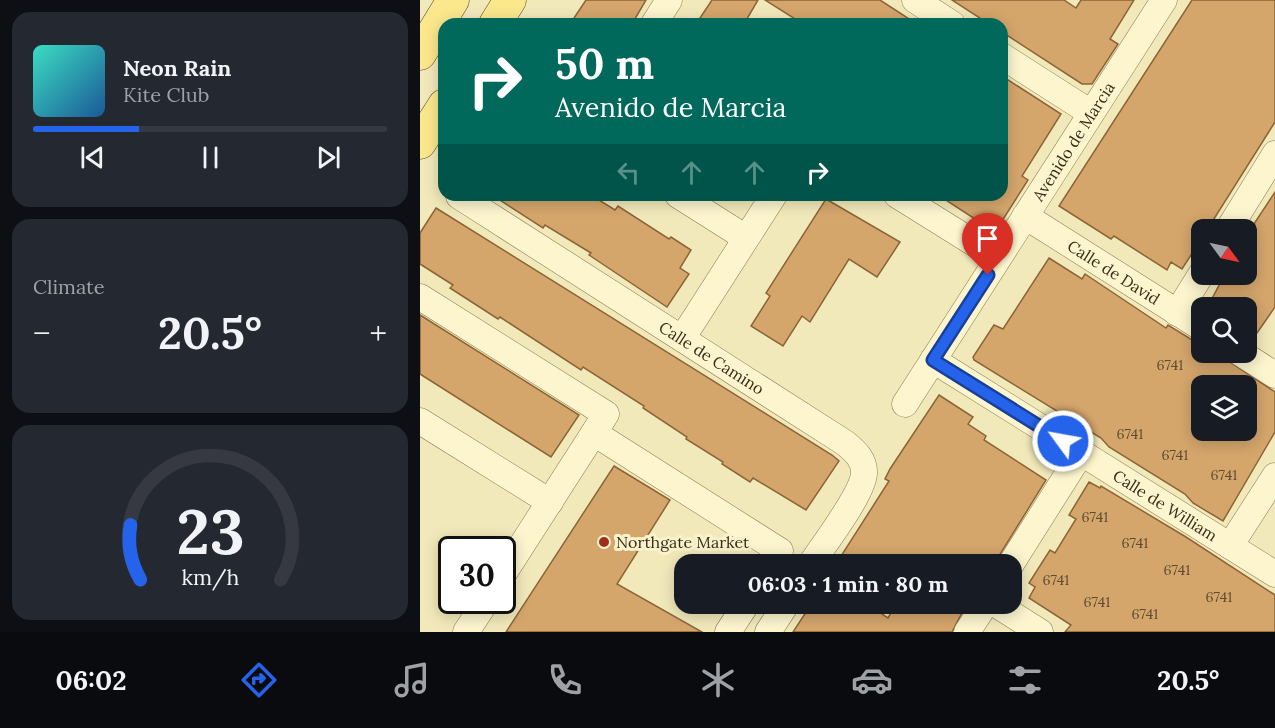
<!DOCTYPE html>
<html lang="en">
<head>
<meta charset="utf-8">
<style>
	:root { --surface:#171b24; --page:#242831; --text:#f1f3f6; --muted:#9ea1a6; --line:#363941; --accent:#2563eb }
	body { margin:0; font-family:Lora,serif; background:var(--page); color:var(--text); height:100vh; display:flex; flex-direction:column; font-size:22px; white-space:nowrap }
	* { box-sizing:border-box; margin:0 }
	p { font-size:20px; color:var(--muted) }
	.icon { flex:none; width:33px; height:33px; fill:none; stroke:currentColor; stroke-width:2; stroke-linecap:round; stroke-linejoin:round }
	.map { position:relative; flex:1; overflow:hidden }
	.side { display:flex; flex-direction:column; gap:12px; padding:12px; background:#0d0f14; width:420px }
	.side>* { flex:none }
	.guide { position:absolute; left:18px; top:18px; width:570px; height:183px; border-radius:18px; box-shadow:0 3px 15px #0003; background:#00695c; color:#fff; overflow:hidden }
	.needle { width:39px; rotate:123deg }
	.tools { position:absolute; left:771px; top:219px; display:grid; gap:12px }
	.tools a { display:grid; place-items:center; width:66px; height:66px; border-radius:12px; background:var(--surface); box-shadow:0 3px 15px #0003; font-size:30px }
	.speed { position:absolute; left:18px; top:536px; display:flex; gap:12px; font-size:30px; font-weight:700; text-align:center }
	.speed>* { display:grid; place-content:center; width:78px; height:78px; border-radius:50%; background:var(--surface); box-shadow:0 3px 15px #0003; line-height:1 }
	.speed .limit { border:3px solid #111; border-radius:9px; background:#fff; color:#111 }
	.pin { position:absolute; display:grid; place-items:center; width:51px; height:51px; color:#fff; margin:-62px -26px; border-radius:50% 50% 50% 0; rotate:-45deg; box-shadow:0 0 6px #0007 }
	.pin .icon { rotate:45deg }
	.me { position:absolute; width:66px; margin:-33px; rotate:302deg; stroke-linejoin:round; filter:drop-shadow(0 0 4px #0008) }
	.turn { display:flex; align-items:center; gap:21px; height:126px; padding:0 18px; font-size:27px }
	.turn .icon { width:78px; height:78px; stroke-width:2.5 }
	.turn b { display:block; font-size:42px; line-height:51px }
	.lanes { display:flex; align-items:center; height:57px; padding:0 18px; background:#0003; justify-content:center; gap:30px; direction:ltr }
	.lanes .off { opacity:.35 }
	.big { font-size:45px; font-weight:800; line-height:1.1 }
	.side .tile { flex:1; display:flex; flex-direction:column; justify-content:center; gap:9px; min-width:0; padding:0 21px; border-radius:18px; background:var(--page) }
	.side .dial { align-items:center; gap:0 }
	.dial svg { height:156px; overflow:visible; fill:none; stroke:var(--line); stroke-width:7; stroke-linecap:round; text-anchor:middle }
	.dial text { fill:var(--text); stroke:none }
	.song { display:flex; align-items:center; gap:18px }
	.cover { width:72px; height:72px; border-radius:9px; background:linear-gradient(135deg,hsl(170 70% 55%),hsl(210 70% 35%)) }
	.played { height:6px; border-radius:3px; background:linear-gradient(90deg,var(--accent) 30%,var(--line) 30%) }
	.keys { display:flex; justify-content:space-around; direction:ltr }
	.heat { display:flex; justify-content:space-between; align-items:center; font-size:33px; direction:ltr }
	.trip { position:absolute; left:254px; top:554px; width:348px; height:60px; border-radius:18px; background:var(--surface); box-shadow:0 3px 15px #0003; font-weight:800; line-height:60px; text-align:center }
	.tab-bar { display:flex; height:96px; justify-content:space-around; align-items:center; background:#090b0e; color:var(--muted) }
	.tab-bar .icon { width:42px; height:42px }
	.tab-bar .selected { color:var(--accent) }
	.tab-bar b { font-size:27px; color:var(--text) }
	main { display:flex; flex:1; min-height:0 }
	.map>svg:first-child { display:block }
</style>
</head>
<body>
<main>
<section class="side">
<div class="tile">
<div class="song"><i class="cover"></i><div><b>Neon Rain</b><p>Kite Club</p></div></div>
<div class="played"></div>
<div class="keys"><svg class="icon" aria-label="previous" viewBox="0 0 24 24"><path d="M18 5L8 12l10 7zM5 5v14"/></svg><svg class="icon" aria-label="pause" viewBox="0 0 24 24"><path d="M8 5v14M16 5v14"/></svg><svg class="icon" aria-label="next" viewBox="0 0 24 24"><path d="M6 5l10 7-10 7zM19 5v14"/></svg></div>
</div>
<div class="tile"><p>Climate</p>
<div class="heat"><a>−</a><b class="big">20.5°</b><a>+</a></div>
</div>
<div class="tile dial"><svg viewBox="0 0 100 80">
<path d="M14 69A42 42 0 1 1 86 69"/>
<path d="M14 69A42 42 0 0 1 9 41" stroke="#2563eb"/>
<text x="50" y="56" font-size="32" font-weight="700">23</text>
<text x="50" y="72" font-size="11">km/h</text>
</svg></div>
</section>
<div class="map">
<svg width="855" height="632" viewBox="0 0 855 632">
	<rect width="100%" height="100%" fill="#f2e9bb"/>
	<!-- building -->
	<g fill="#d5a66c" stroke="#8c6436" stroke-width="1.5" fill-rule="evenodd">
		<path d="M166,0H226L212,24H150Z"/>
		<path d="M292,0H338L324,24H276Z"/>
		<path d="M345,0H460L497,24H383Z"/>
		<path d="M532,0H644L656,8L661,0H714L690,39L698,44L672,84H662L582,32V24H569Z"/>
		<path d="M772,0H855V122L787,230H782V238L762,269L751,262L747,270L694,236L691,239L639,206Z"/>
		<path d="M582,76L641,114L602,176L608,180L575,232L518,195H582Z"/>
		<path d="M855,192V307L837,333L826,326V308H787L805,274H826V236Z"/>
		<path d="M72,195H171L195,210L198,206L249,239L251,237L271,250L260,268L269,274L247,307L169,255L171,253L125,225L123,228Z"/>
		<path d="M406,199L480,242L457,277L429,259L390,322L382,316L363,346L331,326L350,296L346,293Z"/>
		<path d="M16,208L412,455L419,461L386,510L333,478L330,482L302,464L303,462L266,439L267,437L223,408L224,406L163,367L161,370L80,317L78,319L30,288L33,285L0,264V233Z"/>
		<path d="M629,258L662,279L665,274L746,328L748,325L782,346V352H795L855,392V432L803,521L773,503L765,494L689,447L681,438L554,360L553,357L574,325L583,329ZM782,386H826V430H782Z"/>
		<path d="M0,315L159,415L131,457L0,374Z"/>
		<path d="M519,395L553,417L548,424L566,436L564,440L626,480L574,564H416L469,481L465,479L470,469Z"/>
		<path d="M194,466L250,500L197,584L282,632H86Z"/>
		<path d="M669,482L680,488L681,486L766,537L855,595V632H645L651,625L609,598L615,587L609,583L630,550L635,553L656,519L649,515Z"/>
		<path d="M392,603H445L468,618L477,603H547L532,632H373Z"/>
	</g>
	<g fill="none" stroke-linecap="round" stroke-linejoin="round">
		<!-- minor casing -->
		<g stroke="#8b7853" stroke-width="27">
			<g id="minor">
				<path d="M495,0L532,24"/>
				<path d="M234,24L249,0"/>
				<path d="M582,56L671,113"/>
				<path d="M258,195L326,238"/>
				<path d="M477,195L578,258"/>
				<path id="s1" d="M39,196L425,443C435,451 445,460 444,474C442,495 404,544 391,564"/>
				<path id="s2" d="M605,216L782,328"/>
				<path d="M808,230L855,154"/>
				<path d="M0,297L186,414L82,576"/>
				<path d="M757,313L782,273"/>
				<path d="M263,337L354,195"/>
				<path d="M819,352L855,375"/>
				<path id="s3" d="M513,360L855,574"/>
				<path id="s4" d="M485,404L744,0"/>
				<path d="M0,421L130,502"/>
				<path d="M174,433L360,551L352,564"/>
				<path d="M810,546L855,476"/>
				<path d="M591,564L661,453"/>
				<path d="M574,603L620,632"/>
				<path d="M46,632L67,600"/>
				<path d="M308,632L327,603"/>
				<path d="M348,632L367,603"/>
				<path d="M547,632L566,603"/>
			</g>
		</g>
		<!-- major casing -->
		<g stroke="#584528" stroke-width="33">
			<g id="major">
				<path d="M75,24L90,0"/>
				<path d="M0,54L33,0"/>
				<path d="M0,143L24,105"/>
			</g>
		</g>
		<!-- minor -->
		<use href="#minor" stroke="#fcf5ce" stroke-width="26"/>
		<!-- major -->
		<use href="#major" stroke="#fbe88d" stroke-width="32"/>
	</g>
	<g fill="none" stroke-linecap="round" stroke-linejoin="round">
		<!-- route casing -->
		<g stroke="#184099" stroke-width="15">
			<path id="route" d="M568,275L513,360L643,441"/>
		</g>
		<!-- route -->
		<use href="#route" stroke="#2563eb" stroke-width="10"/>
	</g>
	<!-- markers -->
	<circle fill="#a02e1d" stroke="#f9f2cb" stroke-width="2" cx="184" cy="542" r="6"/>
	<g text-anchor="middle" stroke-width="6" stroke-linejoin="round" paint-order="stroke">
		<!-- number labels -->
		<g font-size="14" fill="#5f4b2e">
			<text x="750" y="370">6741</text>
			<text x="710" y="439">6741</text>
			<text x="755" y="460">6741</text>
			<text x="804" y="480">6741</text>
			<text x="675" y="522">6741</text>
			<text x="715" y="548">6741</text>
			<text x="757" y="575">6741</text>
			<text x="636" y="585">6741</text>
			<text x="799" y="602">6741</text>
			<text x="677" y="607">6741</text>
			<text x="725" y="619">6741</text>
		</g>
		<!-- street labels -->
		<g font-size="16" fill="#382d1a" stroke="#f9f2cb">
			<text dy="6" stroke="none"><textPath href="#s4" startOffset="312">Avenido de Marcia</textPath></text>
			<text dy="6" stroke="none"><textPath href="#s2" startOffset="105">Calle de David</textPath></text>
			<text dy="6" stroke="none"><textPath href="#s1" startOffset="300">Calle de Camino</textPath></text>
			<text dy="6" stroke="none"><textPath href="#s3" startOffset="274">Calle de William</textPath></text>
		</g>
		<!-- poi labels -->
		<g font-size="16" fill="#382d1a" stroke="#f9f2cb" text-anchor="start">
			<text x="196" y="548">Northgate Market</text>
		</g>
	</g>
</svg>
<div class="tools">
<a><svg class="needle" viewBox="-14 -14 28 28"><path d="M0-13l5 13h-10z" fill="#e53935"/><path d="M0 13l5-13h-10z" fill="#9ea1a6"/></svg></a>
<a><svg class="icon" aria-label="search" viewBox="0 0 24 24"><circle cx="10" cy="10" r="6"/><path d="M15 15l6 6"/></svg></a>
<a><svg class="icon" aria-label="layers" viewBox="0 0 24 24"><path d="M12 4l9 5-9 5-9-5zM3 14l9 5 9-5"/></svg></a>
</div>
<div class="speed"><div class="limit">30</div></div>
<div class="pin" style="left:568px;top:275px;background:#d93025"><svg class="icon" aria-label="arrive" viewBox="0 0 24 24"><path d="M6 21V4h12l-3 4 3 4H6"/></svg></div>
<svg class="me" style="left:643px;top:441px" viewBox="-20 -20 40 40"><circle r="17" fill="#2563eb" stroke="#fff" stroke-width="3"/><path d="M0-11L8 9 0 5-8 9z" fill="#fff"/></svg>
<div class="trip">06:03 · 1 min · 80 m</div>
<div class="guide">
<div class="turn"><svg class="icon" aria-label="right" viewBox="0 0 24 24"><path d="M7 20v-9h11M14 6l5 5-5 5"/></svg><div><b>50 m</b>Avenido de Marcia</div></div>
<div class="lanes"><svg class="icon off" aria-label="left" viewBox="0 0 24 24"><path d="M17 20v-9H6M10 6l-5 5 5 5"/></svg><svg class="icon off" aria-label="ahead" viewBox="0 0 24 24"><path d="M12 20V5M6 11l6-6 6 6"/></svg><svg class="icon off" aria-label="ahead" viewBox="0 0 24 24"><path d="M12 20V5M6 11l6-6 6 6"/></svg><svg class="icon" aria-label="right" viewBox="0 0 24 24"><path d="M7 20v-9h11M14 6l5 5-5 5"/></svg></div>
</div>
</div>
</main>
<nav class="tab-bar">
<b>06:02</b>
<svg class="icon selected" aria-label="directions" viewBox="0 0 24 24"><path d="M12 3l9 9-9 9-9-9zM9 14v-3h6M13 9l2 2-2 2"/></svg>
<svg class="icon" aria-label="music" viewBox="0 0 24 24"><path d="M9 18V5l10-2v13"/><circle cx="6" cy="18" r="3"/><circle cx="16" cy="16" r="3"/></svg>
<svg class="icon" aria-label="phone" viewBox="0 0 24 24"><path d="M5 4h4l2 5-3 2q2 4 5 5l2-3 5 2v4C11 20 4 13 5 4z"/></svg>
<svg class="icon" aria-label="climate" viewBox="0 0 24 24"><path d="M12 3v18M4 7l16 10M4 17L20 7"/></svg>
<svg class="icon" aria-label="car" viewBox="0 0 24 24"><path d="M5 17H2v-5l4-1 3-4h7l3 4 3 1v5h-3M9 17h6M6 11h13"/><circle cx="7" cy="17" r="2"/><circle cx="17" cy="17" r="2"/></svg>
<svg class="icon" aria-label="filters" viewBox="0 0 24 24"><path d="M4 7h16M4 17h16"/><circle cx="9" cy="7" r="2"/><circle cx="15" cy="17" r="2"/></svg>
<b>20.5°</b>
</nav>
</body>
</html>
